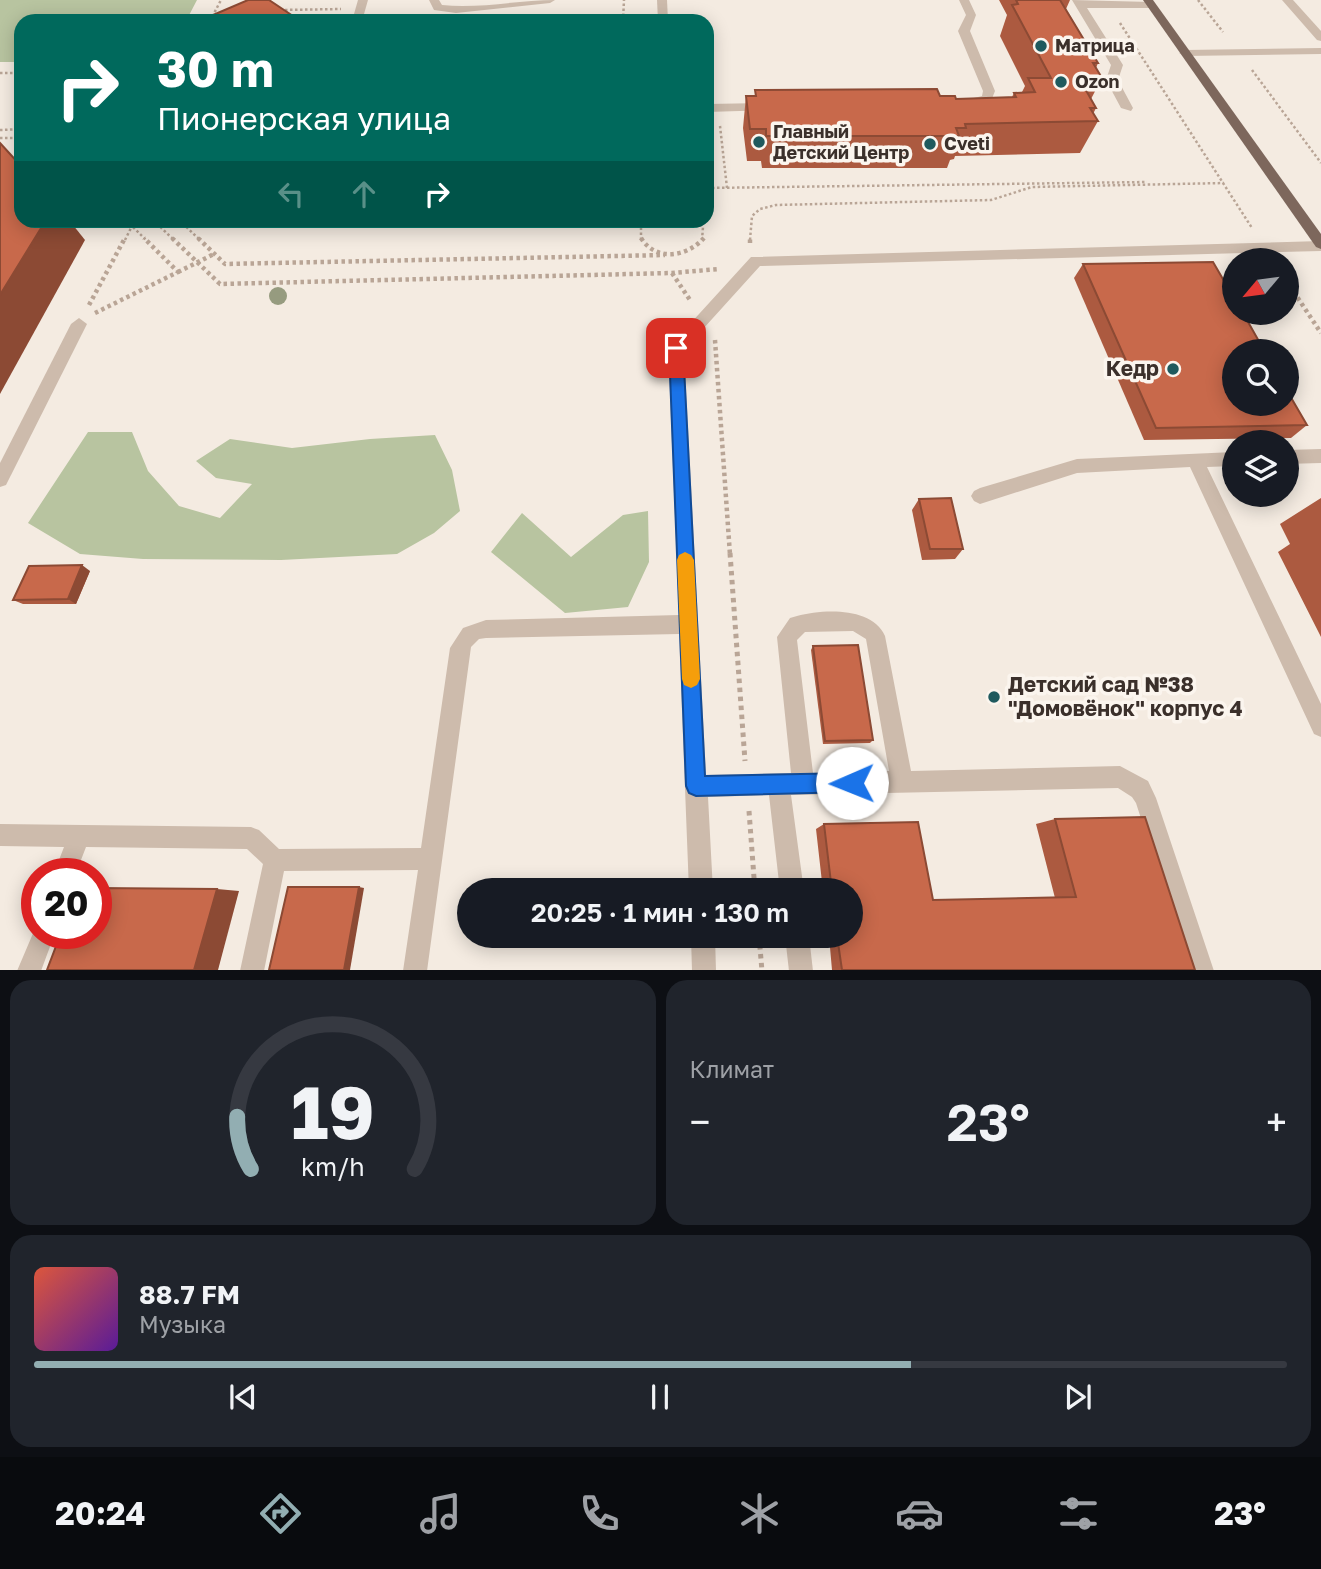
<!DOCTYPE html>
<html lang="ru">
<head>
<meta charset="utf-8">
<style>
	:root { --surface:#171b24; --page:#20242c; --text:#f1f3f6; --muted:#9ea1a6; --line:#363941; --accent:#92aeb2 }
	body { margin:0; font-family:"Golos Text",sans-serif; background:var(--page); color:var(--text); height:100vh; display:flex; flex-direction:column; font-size:26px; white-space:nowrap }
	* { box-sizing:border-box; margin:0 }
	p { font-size:23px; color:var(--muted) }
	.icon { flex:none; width:38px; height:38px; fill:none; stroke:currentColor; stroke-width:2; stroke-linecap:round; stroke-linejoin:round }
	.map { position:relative; height:970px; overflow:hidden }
	.sheet { display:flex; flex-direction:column; gap:10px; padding:10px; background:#0d0f14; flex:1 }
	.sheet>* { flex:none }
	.top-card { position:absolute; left:14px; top:14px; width:700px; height:214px; border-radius:21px; box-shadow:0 4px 18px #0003; background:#00695c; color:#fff; overflow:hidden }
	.needle { width:46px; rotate:241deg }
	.tools { position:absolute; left:1222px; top:248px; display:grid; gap:14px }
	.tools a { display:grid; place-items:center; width:77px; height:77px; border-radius:50%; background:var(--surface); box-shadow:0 4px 18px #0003; font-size:35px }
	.speed { position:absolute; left:21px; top:858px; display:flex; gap:14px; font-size:35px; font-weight:700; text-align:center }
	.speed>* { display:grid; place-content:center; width:91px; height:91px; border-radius:50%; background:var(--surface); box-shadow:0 4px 18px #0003; line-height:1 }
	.speed .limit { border:10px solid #d22; background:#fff; color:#111 }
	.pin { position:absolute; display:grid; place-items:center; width:60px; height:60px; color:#fff; margin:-30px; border-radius:14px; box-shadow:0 4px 10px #0006 }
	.me { position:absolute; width:77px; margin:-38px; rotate:269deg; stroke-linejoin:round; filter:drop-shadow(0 0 5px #0008) }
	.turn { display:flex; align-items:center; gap:24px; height:147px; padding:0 28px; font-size:32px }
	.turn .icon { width:91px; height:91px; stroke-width:2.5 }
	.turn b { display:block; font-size:49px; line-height:60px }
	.lanes { display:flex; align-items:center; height:66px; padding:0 28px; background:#0003; justify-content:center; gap:35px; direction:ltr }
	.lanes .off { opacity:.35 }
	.big { font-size:52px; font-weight:600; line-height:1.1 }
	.sheet .widget { flex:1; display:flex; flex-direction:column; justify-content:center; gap:10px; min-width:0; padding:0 24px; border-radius:21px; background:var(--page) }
	.sheet .dial { align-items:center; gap:0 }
	.dial svg { height:182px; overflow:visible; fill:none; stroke:var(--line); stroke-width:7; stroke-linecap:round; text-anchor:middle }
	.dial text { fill:var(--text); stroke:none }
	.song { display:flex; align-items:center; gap:21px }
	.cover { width:84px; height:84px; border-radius:10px; background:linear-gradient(135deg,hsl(10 70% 55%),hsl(270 70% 35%)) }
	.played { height:7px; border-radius:4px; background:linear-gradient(90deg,var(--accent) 70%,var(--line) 70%) }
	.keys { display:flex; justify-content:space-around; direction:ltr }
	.heat { display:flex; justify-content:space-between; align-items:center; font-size:38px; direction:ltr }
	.sheet .tiles { flex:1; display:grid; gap:10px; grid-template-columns:1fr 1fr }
	.widget:last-child { grid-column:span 2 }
	.trip { position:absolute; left:457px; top:878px; width:406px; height:70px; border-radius:35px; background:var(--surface); box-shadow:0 4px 18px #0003; font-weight:600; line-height:70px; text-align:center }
	.menu { display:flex; height:112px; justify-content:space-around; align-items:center; background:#090b0e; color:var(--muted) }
	.menu .icon { width:49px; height:49px }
	.menu .on { color:var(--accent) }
	.menu b { font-size:32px; color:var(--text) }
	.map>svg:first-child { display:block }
</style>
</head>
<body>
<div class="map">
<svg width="1321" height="971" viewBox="0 0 1321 971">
	<rect width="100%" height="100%" fill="#f4ebe1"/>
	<!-- green -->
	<g fill="#b8c4a0">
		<path d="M0,0H197L186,21H21V62H0Z"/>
		<path d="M88,432H132L148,471L179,506L220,518L252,484L216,478L196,461L230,439L292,448L370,439L435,435L452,470L460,511L434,533L397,554L281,560L143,559L80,554L28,523Z"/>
		<path d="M648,511L649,562L628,607L565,613L491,552L522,513L571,557L623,515Z"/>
	</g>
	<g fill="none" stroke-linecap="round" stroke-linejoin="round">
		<!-- path-far2 -->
		<g stroke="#b9a596" stroke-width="2.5" stroke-dasharray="2.5 2.5" stroke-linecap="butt">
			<path d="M1198,0L1223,32"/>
			<path d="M280,10L341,9"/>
			<path d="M210,21L221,0"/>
			<path d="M623,21L624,0"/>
			<path d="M1120,23L1252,228"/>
			<path d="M1252,70L1321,163"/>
			<path d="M0,73H21"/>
			<path d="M720,126L727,188"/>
			<path d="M0,130L21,129"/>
			<path d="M0,138H21"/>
			<path d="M707,188L1147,182"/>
			<path d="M126,220L146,240"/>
			<path d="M153,220L174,240"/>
			<path d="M179,220L200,240"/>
			<path d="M697,220L703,227L702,240"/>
			<path d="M125,240L132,226"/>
			<path d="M641,240V228L647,220"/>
			<path d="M750,240L752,216L760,209L776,205L991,200L1032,187L1224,183"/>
		</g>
		<!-- path-far1 -->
		<g stroke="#b9a596" stroke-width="4.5" stroke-dasharray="3.5 3.5" stroke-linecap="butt">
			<path d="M172,238L220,284L672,273L719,269"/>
			<path d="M198,238L225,264L665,255"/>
			<path d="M641,238C656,262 687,257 704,238"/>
			<path d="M750,243V238"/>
			<path d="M178,272L214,254"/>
			<path d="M672,273L690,300"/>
			<path d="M1286,280L1321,333"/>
			<path d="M89,305L125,238"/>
			<path d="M95,313L178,272L144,238"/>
			<path d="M715,340L730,555"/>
		</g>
		<!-- path -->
		<g stroke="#b9a596" stroke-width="5" stroke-dasharray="4.5 4.5" stroke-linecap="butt">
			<path d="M730,553L745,761"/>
			<path d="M749,811L755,891"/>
			<path d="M759,936L762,971"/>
		</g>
		<!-- minor -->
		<g fill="#cdbbac" fill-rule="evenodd">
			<path d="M358,0H368L362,21H352Z"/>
			<path d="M429,0H439L442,5C479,9 518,0 555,0L550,3L456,13L434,10Z"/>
			<path d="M657,0H667L668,21H658Z"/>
			<path d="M959,0H969L976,15L970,31L995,91L991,101L966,108L960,104L962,101L982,96L983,91L958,31L966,15Z"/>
			<path d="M1072,0L1151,2L1156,5L1151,8H1087L1123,65L1118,80L1133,108L1131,111L1121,108L1106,80L1111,65Z"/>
			<path d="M1282,0H1293L1321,31V41L1317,40Z"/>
			<path d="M1321,48V54L1185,56L1179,53L1185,50Z"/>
			<path d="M766,103L770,104V110L707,112V104Z"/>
			<path d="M364,220C358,227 341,228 335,221Z"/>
			<path d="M1321,241V251L760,266L684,350L706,775L791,773L777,637L790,618L797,616C824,609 872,607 885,636L911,771L1120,766L1148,781L1156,798L1214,971H1190L1136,803L1132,797L1118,788L791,795L804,891H780L769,795L708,797L713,891H689L679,634L486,638L479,639L471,647L427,971H403L418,870L284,871L264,971H240L263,864L247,849L86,847L76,873H54L64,847L0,846V824L251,827L259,830L279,849L421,848L450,648L463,628L486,620L679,615L668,348L751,257ZM853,631L866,639L889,771L813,773L797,640L805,632Z"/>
			<path d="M79,318L87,324L6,485L0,487V463L71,324Z"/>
			<path d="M1321,449V463L1286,464V450Z"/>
			<path d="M1234,452V466L1207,467L1321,704V737L1314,734L1190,467L1077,473L980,504L974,501L971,496L974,491L980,488L1077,459Z"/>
			<path d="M37,924V933H55L41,971H17Z"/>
			<path d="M691,936H715L716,971H692Z"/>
			<path d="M785,936H809L813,971H789Z"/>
		</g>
		<!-- major -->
		<path fill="#7d675c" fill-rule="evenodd" d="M1143,0H1153L1321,234V249L1316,247Z"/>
	</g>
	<!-- trees -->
	<circle fill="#969b7f" cx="278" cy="296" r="9"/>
	<!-- wall -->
	<g fill="#ac5a40">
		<path d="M999,0H1070L1066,9L1098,63L1096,68L1102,78L1091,99L1096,108L1093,114L1098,121L1080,153L955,156L954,159L950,160L947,168H762L761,161H747L743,128L746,96H755V90L940,96L956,99L1012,97L1014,93L1022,92L1025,86L1000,36L1007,15Z"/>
		<path d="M1083,264L1307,425L1291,438L1144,440L1074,278Z"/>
		<path d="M1321,498V637L1278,552L1290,544L1280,524Z"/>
		<path d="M919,499L963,549L955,559L922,560L912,510Z"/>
		<path d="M90,571L76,604H23L13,600Z"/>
		<path d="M813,646L873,740L870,743L823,744L811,650Z"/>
		<path d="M1055,819L1195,970H832L829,936H850V891H823L816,829L824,824L933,900L1055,898L1036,824Z"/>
	</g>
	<!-- shaded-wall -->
	<g fill="#8c4a34">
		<path d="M290,14L293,21H273Z"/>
		<path d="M46,220H69L85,240L0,394V295Z"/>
		<path d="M82,565L90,571L76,604L68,599Z"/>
		<path d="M359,887L364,888L350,970H344Z"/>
		<path d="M217,889L239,891L218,970H194Z"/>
	</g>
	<!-- building -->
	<g fill="#c8694b" stroke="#8c4a34" stroke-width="2">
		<path d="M248,0H269L290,14L273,21H199Z"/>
		<path d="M1016,0H1060L1098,63H1093L1102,78H1079L1096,108H1090L1098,121L965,124L966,128H956L959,136H766V129H750L746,96H756L755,90L937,89L940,96H955L956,99L1016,97L1014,93L1035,92L1028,78H1051L1012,5L1018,4Z"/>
		<path d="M0,143L21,166V220H46L0,295Z"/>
		<path d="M1213,262L1234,298V313H1243L1265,352H1234V404H1286V389L1307,425L1156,428L1083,264Z"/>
		<path d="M951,498L963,549H930L919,499Z"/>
		<path d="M82,565L68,599L13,600L29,566Z"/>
		<path d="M858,645L873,740L825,741L813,646Z"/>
		<path d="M1145,817L1195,970H842L837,936H850V891H832L824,824L918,822L933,900L1076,897L1055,819Z"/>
		<path d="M288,887H359L344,970H269Z"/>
		<path d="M96,888L217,889L194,970H47L61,933H96Z"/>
	</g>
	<!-- route -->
	<path fill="#1a73e8" stroke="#114b97" stroke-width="2" d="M676,343L683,348L705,776L852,773L859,776L862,783L859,790L852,792L696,796L689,793L686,786L669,348Z"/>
	<!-- slow -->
	<path fill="#f59e0b" d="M685,552L691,555L694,560L700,679L697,685L691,688L684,685L682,679L677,560L679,555Z"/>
	<!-- markers -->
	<g fill="#1f5a5e" stroke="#fbf5ee" stroke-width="2.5">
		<circle cx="1041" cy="46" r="7"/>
		<circle cx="1061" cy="82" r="7"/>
		<circle cx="759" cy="142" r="7"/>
		<circle cx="930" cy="144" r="7"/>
		<circle cx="1173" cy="369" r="7"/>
		<circle cx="994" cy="697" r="7"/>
	</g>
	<g text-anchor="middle" stroke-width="7" stroke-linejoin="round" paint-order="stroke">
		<!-- far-poi labels -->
		<g font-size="18" font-weight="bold" fill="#3b302b" stroke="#fbf5ee" text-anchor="start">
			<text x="1055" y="52">Матрица</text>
			<text x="1075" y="88">Ozon</text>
			<text x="773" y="138">Главный<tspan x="773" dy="21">Детский Центр</tspan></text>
			<text x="944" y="150">Cveti</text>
		</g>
		<!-- poi labels -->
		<g font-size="21" font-weight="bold" fill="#3b302b" stroke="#fbf5ee" text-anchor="end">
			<text x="1159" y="376">Кедр</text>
			<text x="1008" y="692" text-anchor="start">Детский сад №38<tspan x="1008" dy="24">"Домовёнок" корпус 4</tspan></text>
		</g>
	</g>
</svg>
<div class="tools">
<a><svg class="needle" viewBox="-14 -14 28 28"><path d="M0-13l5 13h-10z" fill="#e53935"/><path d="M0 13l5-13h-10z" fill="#9ea1a6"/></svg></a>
<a><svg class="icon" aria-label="search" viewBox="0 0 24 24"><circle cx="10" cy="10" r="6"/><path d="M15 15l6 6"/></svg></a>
<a><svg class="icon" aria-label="layers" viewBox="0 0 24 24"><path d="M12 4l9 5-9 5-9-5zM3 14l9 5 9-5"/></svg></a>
</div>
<div class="speed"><div class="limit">20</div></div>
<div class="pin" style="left:676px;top:348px;background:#d93025"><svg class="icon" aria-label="arrive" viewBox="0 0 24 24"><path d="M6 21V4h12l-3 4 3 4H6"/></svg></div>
<svg class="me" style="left:852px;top:783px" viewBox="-20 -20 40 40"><circle r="19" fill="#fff"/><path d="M0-13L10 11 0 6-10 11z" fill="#1a73e8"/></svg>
<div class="trip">20:25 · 1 мин · 130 m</div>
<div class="top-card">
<div class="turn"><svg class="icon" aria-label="right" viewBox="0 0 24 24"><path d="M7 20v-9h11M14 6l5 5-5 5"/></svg><div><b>30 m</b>Пионерская улица</div></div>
<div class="lanes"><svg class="icon off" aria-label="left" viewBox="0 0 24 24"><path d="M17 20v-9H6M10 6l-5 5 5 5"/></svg><svg class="icon off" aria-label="ahead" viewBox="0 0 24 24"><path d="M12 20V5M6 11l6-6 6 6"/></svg><svg class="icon" aria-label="right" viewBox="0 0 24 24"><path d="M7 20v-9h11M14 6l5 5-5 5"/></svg></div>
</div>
</div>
<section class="sheet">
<div class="tiles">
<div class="widget dial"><svg viewBox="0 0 100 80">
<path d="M14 69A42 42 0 1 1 86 69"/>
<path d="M14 69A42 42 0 0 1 8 46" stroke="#92aeb2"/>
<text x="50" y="56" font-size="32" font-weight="700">19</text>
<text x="50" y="72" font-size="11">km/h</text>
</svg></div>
<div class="widget"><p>Климат</p>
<div class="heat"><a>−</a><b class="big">23°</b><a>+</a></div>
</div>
<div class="widget">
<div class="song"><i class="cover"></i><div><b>88.7 FM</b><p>Музыка</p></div></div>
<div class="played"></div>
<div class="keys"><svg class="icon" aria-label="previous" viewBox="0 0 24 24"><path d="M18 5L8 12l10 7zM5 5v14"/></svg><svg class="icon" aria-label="pause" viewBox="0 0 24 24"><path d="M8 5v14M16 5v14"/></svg><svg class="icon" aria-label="next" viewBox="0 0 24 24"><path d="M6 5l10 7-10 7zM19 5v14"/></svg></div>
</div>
</div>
</section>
<nav class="menu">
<b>20:24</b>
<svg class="icon on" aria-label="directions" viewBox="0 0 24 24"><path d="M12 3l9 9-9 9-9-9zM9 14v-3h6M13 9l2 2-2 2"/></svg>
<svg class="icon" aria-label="music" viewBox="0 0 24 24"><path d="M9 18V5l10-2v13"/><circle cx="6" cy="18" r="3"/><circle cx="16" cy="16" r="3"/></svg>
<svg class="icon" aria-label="phone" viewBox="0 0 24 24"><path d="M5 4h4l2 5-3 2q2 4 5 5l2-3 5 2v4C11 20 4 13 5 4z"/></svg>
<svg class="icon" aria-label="climate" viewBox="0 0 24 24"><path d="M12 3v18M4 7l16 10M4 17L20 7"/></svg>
<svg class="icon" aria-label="car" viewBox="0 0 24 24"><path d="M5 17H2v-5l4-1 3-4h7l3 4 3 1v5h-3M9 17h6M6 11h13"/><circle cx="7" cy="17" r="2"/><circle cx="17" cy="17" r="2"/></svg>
<svg class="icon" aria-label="filters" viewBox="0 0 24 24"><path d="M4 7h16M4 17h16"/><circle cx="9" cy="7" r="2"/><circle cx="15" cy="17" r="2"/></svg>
<b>23°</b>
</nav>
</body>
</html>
